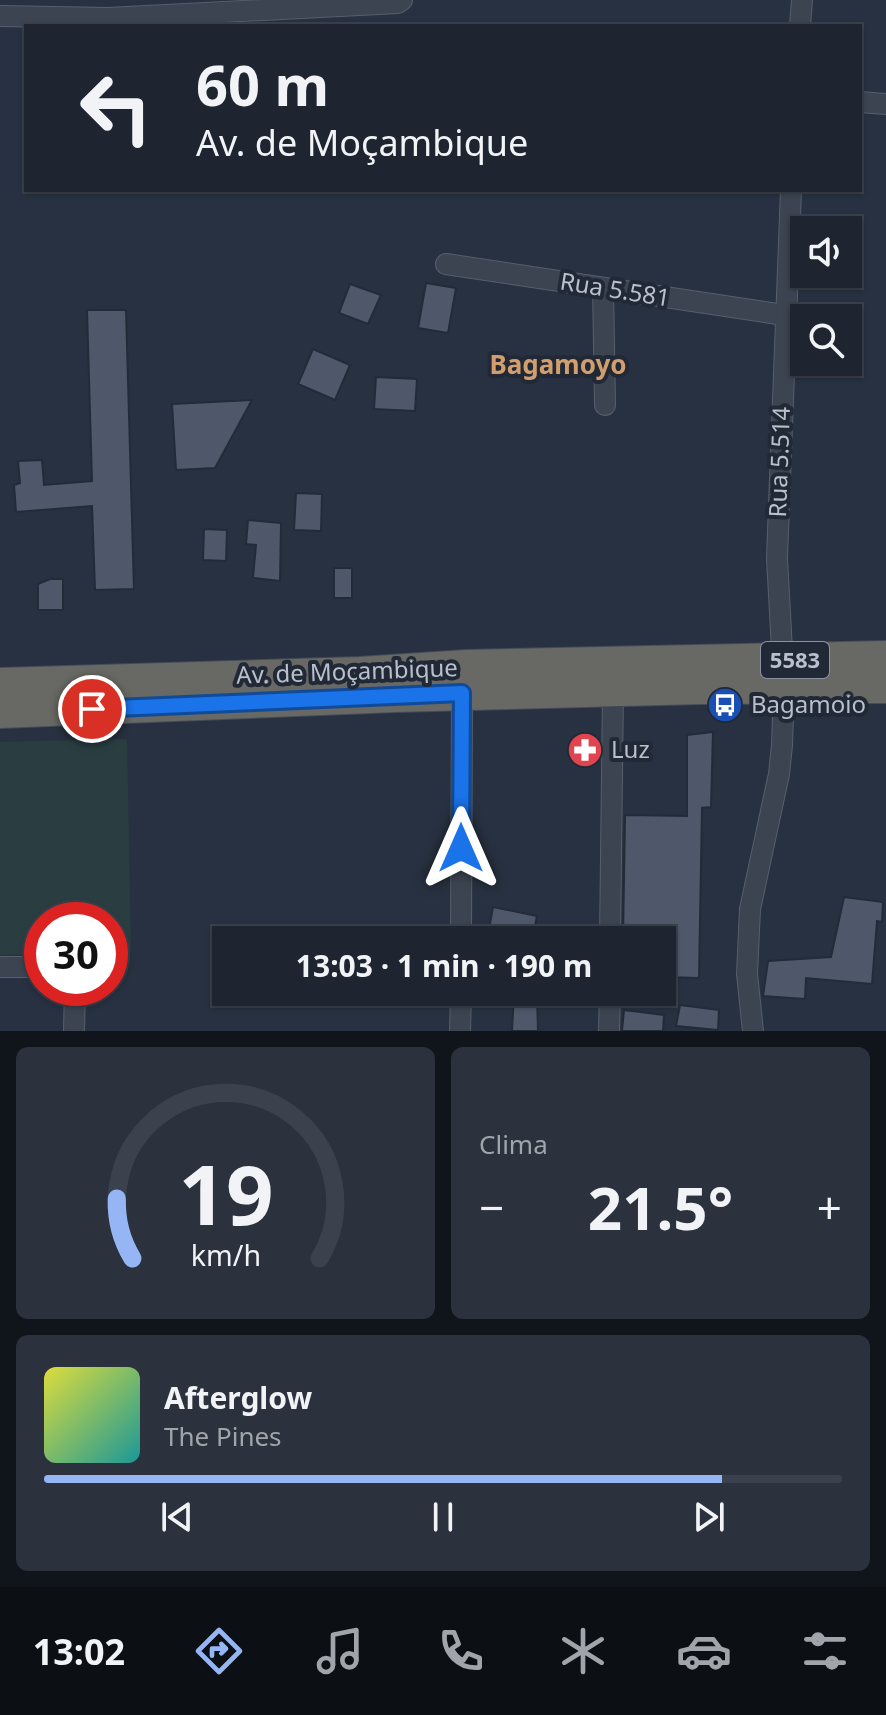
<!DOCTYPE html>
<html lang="pt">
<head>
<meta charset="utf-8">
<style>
	:root { --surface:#1e2531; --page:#2b313d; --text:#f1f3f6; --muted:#a1a5ab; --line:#3c424d; --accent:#95b5f4 }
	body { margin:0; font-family:"Noto Sans",sans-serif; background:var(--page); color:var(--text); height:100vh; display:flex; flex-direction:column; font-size:30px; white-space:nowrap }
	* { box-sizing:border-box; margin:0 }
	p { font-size:26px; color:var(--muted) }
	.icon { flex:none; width:44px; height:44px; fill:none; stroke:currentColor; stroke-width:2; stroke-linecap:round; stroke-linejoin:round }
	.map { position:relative; height:1031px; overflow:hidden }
	.side { display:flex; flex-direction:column; gap:16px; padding:16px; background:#10141b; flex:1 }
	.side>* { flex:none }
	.top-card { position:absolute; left:24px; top:24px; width:838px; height:168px; border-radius:0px; box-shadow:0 2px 6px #0004,0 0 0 2px var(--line); background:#1e2531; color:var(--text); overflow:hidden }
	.tools { position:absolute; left:790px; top:216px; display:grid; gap:16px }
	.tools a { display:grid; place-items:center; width:72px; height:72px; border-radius:0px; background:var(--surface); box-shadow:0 2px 6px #0004,0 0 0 2px var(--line); font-size:40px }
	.speed { position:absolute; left:24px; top:902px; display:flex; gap:16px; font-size:40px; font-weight:700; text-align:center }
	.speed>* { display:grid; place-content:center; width:104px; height:104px; border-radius:50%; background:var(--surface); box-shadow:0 2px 6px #0004,0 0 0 2px var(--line); line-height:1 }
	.speed .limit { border:12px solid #d22; background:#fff; color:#111 }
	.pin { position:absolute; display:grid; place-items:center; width:68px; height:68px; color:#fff; margin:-34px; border:4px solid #fff; border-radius:50%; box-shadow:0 2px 8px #0007 }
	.me { position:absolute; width:88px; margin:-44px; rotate:0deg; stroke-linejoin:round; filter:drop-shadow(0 0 6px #0008) }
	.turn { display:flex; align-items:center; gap:28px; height:168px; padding:0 40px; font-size:36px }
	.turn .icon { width:104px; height:104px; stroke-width:2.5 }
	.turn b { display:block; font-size:56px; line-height:68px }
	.big { font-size:60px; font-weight:700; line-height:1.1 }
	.side .widget { flex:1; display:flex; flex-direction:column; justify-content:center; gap:12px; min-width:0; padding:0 28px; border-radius:12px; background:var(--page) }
	.side .dial { align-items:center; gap:0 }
	.dial svg { height:208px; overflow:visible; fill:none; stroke:var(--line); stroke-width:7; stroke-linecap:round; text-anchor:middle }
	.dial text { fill:var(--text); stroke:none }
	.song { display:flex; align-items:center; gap:24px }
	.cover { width:96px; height:96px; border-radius:12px; background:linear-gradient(135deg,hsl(60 70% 55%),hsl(180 70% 35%)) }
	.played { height:8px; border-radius:4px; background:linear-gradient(90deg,var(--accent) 85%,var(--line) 85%) }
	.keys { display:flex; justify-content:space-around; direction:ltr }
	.heat { display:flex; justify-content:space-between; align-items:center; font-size:44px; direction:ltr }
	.side .tiles { flex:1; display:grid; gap:16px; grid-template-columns:1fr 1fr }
	.widget:last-child { grid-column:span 2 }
	.trip { position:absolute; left:212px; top:926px; width:464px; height:80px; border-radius:0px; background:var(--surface); box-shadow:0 2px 6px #0004,0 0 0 2px var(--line); font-weight:700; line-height:80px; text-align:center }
	.tab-bar { display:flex; height:128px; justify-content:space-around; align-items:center; background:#0c0f14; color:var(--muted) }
	.tab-bar .icon { width:56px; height:56px }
	.tab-bar .active { color:var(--accent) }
	.tab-bar b { font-size:36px; color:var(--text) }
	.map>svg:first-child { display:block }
</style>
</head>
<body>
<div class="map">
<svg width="886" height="1031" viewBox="0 0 886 1031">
	<rect width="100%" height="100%" fill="#283141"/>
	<!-- green -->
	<path fill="#2a3e42" d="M127,739L131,952L110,953V920H42V954L0,955V742Z"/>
	<!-- building -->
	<g fill="#4e586a" stroke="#232b39" stroke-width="2">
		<path d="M426,283L456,288L448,333L418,328Z"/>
		<path d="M350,284L381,295L368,324L339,313Z"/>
		<path d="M87,310H126L134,589L95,590L92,506L16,512L14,485L20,483L18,461L42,460L44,485L92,481Z"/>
		<path d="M313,349L350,365L335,400L298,384Z"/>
		<path d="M376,377L417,379L415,411L374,409Z"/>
		<path d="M252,400L215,468L176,470L172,404Z"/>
		<path d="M296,493L322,494L321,531L294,530Z"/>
		<path d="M248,520L281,523L280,581L253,578L256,545L246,544Z"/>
		<path d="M204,529L227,530L226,561L203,560Z"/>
		<rect x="334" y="568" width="18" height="30"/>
		<path d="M50,579H63V610H38V584Z"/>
		<path d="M713,732L711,807L702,808L699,978L662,977V940H623L625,815L687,816V735Z"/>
		<path d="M844,897L883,902L882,922L877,921L872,984L806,978L805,999L763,996L768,961L831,957Z"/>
		<path d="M493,907L537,916L532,940H487Z"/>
		<path d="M514,993L537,996L538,1031H512Z"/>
		<path d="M680,1005L719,1010L718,1030L676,1026Z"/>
		<path d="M624,1010L664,1015L663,1031H622Z"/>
	</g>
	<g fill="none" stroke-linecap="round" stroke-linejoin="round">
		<!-- minor casing -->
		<g stroke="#575f6c" stroke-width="22">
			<g id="minor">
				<path d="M0,16L108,18L398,3L402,0"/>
				<path d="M800,26L802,0"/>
				<path d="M860,102L886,104"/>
				<path d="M446,264L784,315"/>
				<path d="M603,288L605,405"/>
				<path d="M461,940L462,693"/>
				<path d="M610,940L613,691"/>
				<path d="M0,967H42"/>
				<path d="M74,1031L75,988"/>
				<path d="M460,1031L461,992"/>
				<path d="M609,1031L610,992"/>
				<path d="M753,1031L747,974L750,909L779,774L782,745L784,687L777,558L791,190"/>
			</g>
		</g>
		<!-- trunk casing -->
		<g stroke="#444c59" stroke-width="36">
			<g id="trunk">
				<path d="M0,685L360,674L467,667L886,658"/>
				<path d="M0,711L395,695L701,687L886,686"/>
			</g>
		</g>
		<!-- minor -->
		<use href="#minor" stroke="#3c4451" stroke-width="20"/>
		<!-- trunk -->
		<use href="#trunk" stroke="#686865" stroke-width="34"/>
	</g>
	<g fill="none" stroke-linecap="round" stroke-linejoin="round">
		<!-- route casing -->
		<g stroke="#114b97" stroke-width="20">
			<path id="route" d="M92,709L462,693L461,848"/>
		</g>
		<!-- route -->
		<use href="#route" stroke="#1a73e8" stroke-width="14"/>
	</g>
	<!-- icons -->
	<defs>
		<g id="bus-disc" transform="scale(1.8)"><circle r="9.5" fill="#1a4fb4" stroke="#212937"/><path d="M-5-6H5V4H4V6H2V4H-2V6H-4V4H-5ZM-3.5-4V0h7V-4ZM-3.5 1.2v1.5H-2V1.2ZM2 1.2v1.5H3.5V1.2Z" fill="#fff"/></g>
		<g id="pharmacy-disc" transform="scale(1.8)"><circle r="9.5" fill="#e0444e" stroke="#212937"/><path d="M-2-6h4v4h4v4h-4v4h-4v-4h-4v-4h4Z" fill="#fff"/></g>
	</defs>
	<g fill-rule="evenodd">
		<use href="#bus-disc" x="725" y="705"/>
		<use href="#pharmacy-disc" x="585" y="750"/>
	</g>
	<g text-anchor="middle" stroke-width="8" stroke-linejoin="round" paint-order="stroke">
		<!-- shield labels -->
		<rect fill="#212937" stroke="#8b929f" stroke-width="2" x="761" y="642" width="68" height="36" rx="6"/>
		<g font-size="22" font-weight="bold" fill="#b9bfcb">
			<text x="795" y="668">5583</text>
		</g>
		<!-- street labels -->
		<g font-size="24" fill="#b9bfcb" stroke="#212937">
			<text transform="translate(615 290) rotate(9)" y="8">Rua 5.581</text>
			<text transform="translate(780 462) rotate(-88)" y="8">Rua 5.514</text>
			<text transform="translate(347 672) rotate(-2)" y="8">Av. de Moçambique</text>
		</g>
		<!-- poi labels -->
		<g font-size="24" fill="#b9bfcb" stroke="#212937" text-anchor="start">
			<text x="751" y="713">Bagamoio</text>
			<text x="611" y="758">Luz</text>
		</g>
		<!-- neighbourhood labels -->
		<g font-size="26" font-weight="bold" fill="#d29e6d" stroke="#212937">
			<text x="558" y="374">Bagamoyo</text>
		</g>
	</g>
</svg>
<div class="tools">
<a><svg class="icon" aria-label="sound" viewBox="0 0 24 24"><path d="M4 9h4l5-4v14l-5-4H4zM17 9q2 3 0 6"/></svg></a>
<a><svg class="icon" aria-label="search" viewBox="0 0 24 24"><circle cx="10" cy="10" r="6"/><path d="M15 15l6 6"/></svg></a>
</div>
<div class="speed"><div class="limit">30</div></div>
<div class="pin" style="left:92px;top:709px;background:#d93025"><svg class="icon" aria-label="arrive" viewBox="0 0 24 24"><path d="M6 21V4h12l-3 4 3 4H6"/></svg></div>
<svg class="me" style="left:461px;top:848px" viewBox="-20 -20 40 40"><path d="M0-17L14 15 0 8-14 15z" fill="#1a73e8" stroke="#fff" stroke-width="4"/></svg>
<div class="trip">13:03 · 1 min · 190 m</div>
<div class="top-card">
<div class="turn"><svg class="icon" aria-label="left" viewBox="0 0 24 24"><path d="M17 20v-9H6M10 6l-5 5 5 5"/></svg><div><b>60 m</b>Av. de Moçambique</div></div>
</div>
</div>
<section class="side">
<div class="tiles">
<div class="widget dial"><svg viewBox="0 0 100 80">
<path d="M14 69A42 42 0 1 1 86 69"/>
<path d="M14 69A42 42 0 0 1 8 46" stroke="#95b5f4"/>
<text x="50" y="56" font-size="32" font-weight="700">19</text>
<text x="50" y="72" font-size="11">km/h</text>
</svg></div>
<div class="widget"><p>Clima</p>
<div class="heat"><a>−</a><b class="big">21.5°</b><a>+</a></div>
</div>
<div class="widget">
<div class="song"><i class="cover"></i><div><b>Afterglow</b><p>The Pines</p></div></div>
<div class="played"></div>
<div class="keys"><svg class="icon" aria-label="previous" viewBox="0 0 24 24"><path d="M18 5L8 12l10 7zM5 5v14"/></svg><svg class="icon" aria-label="pause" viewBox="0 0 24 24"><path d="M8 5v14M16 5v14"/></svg><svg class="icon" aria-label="next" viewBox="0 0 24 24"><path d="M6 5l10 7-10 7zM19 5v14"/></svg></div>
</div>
</div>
</section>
<nav class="tab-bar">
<b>13:02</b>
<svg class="icon active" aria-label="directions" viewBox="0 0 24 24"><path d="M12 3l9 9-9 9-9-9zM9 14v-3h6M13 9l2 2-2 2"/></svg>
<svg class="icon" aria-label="music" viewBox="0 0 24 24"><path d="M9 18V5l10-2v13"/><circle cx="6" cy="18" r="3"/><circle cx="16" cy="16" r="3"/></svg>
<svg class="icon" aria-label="phone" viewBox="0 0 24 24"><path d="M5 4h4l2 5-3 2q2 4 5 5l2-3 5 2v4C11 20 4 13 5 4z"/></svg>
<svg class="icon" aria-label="climate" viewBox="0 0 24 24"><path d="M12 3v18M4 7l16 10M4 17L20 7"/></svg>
<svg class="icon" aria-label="car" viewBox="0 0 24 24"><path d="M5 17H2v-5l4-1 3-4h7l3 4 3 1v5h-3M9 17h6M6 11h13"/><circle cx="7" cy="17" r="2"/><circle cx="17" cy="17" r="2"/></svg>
<svg class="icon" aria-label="filters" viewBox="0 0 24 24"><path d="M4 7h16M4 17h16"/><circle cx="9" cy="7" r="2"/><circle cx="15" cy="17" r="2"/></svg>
</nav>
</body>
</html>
